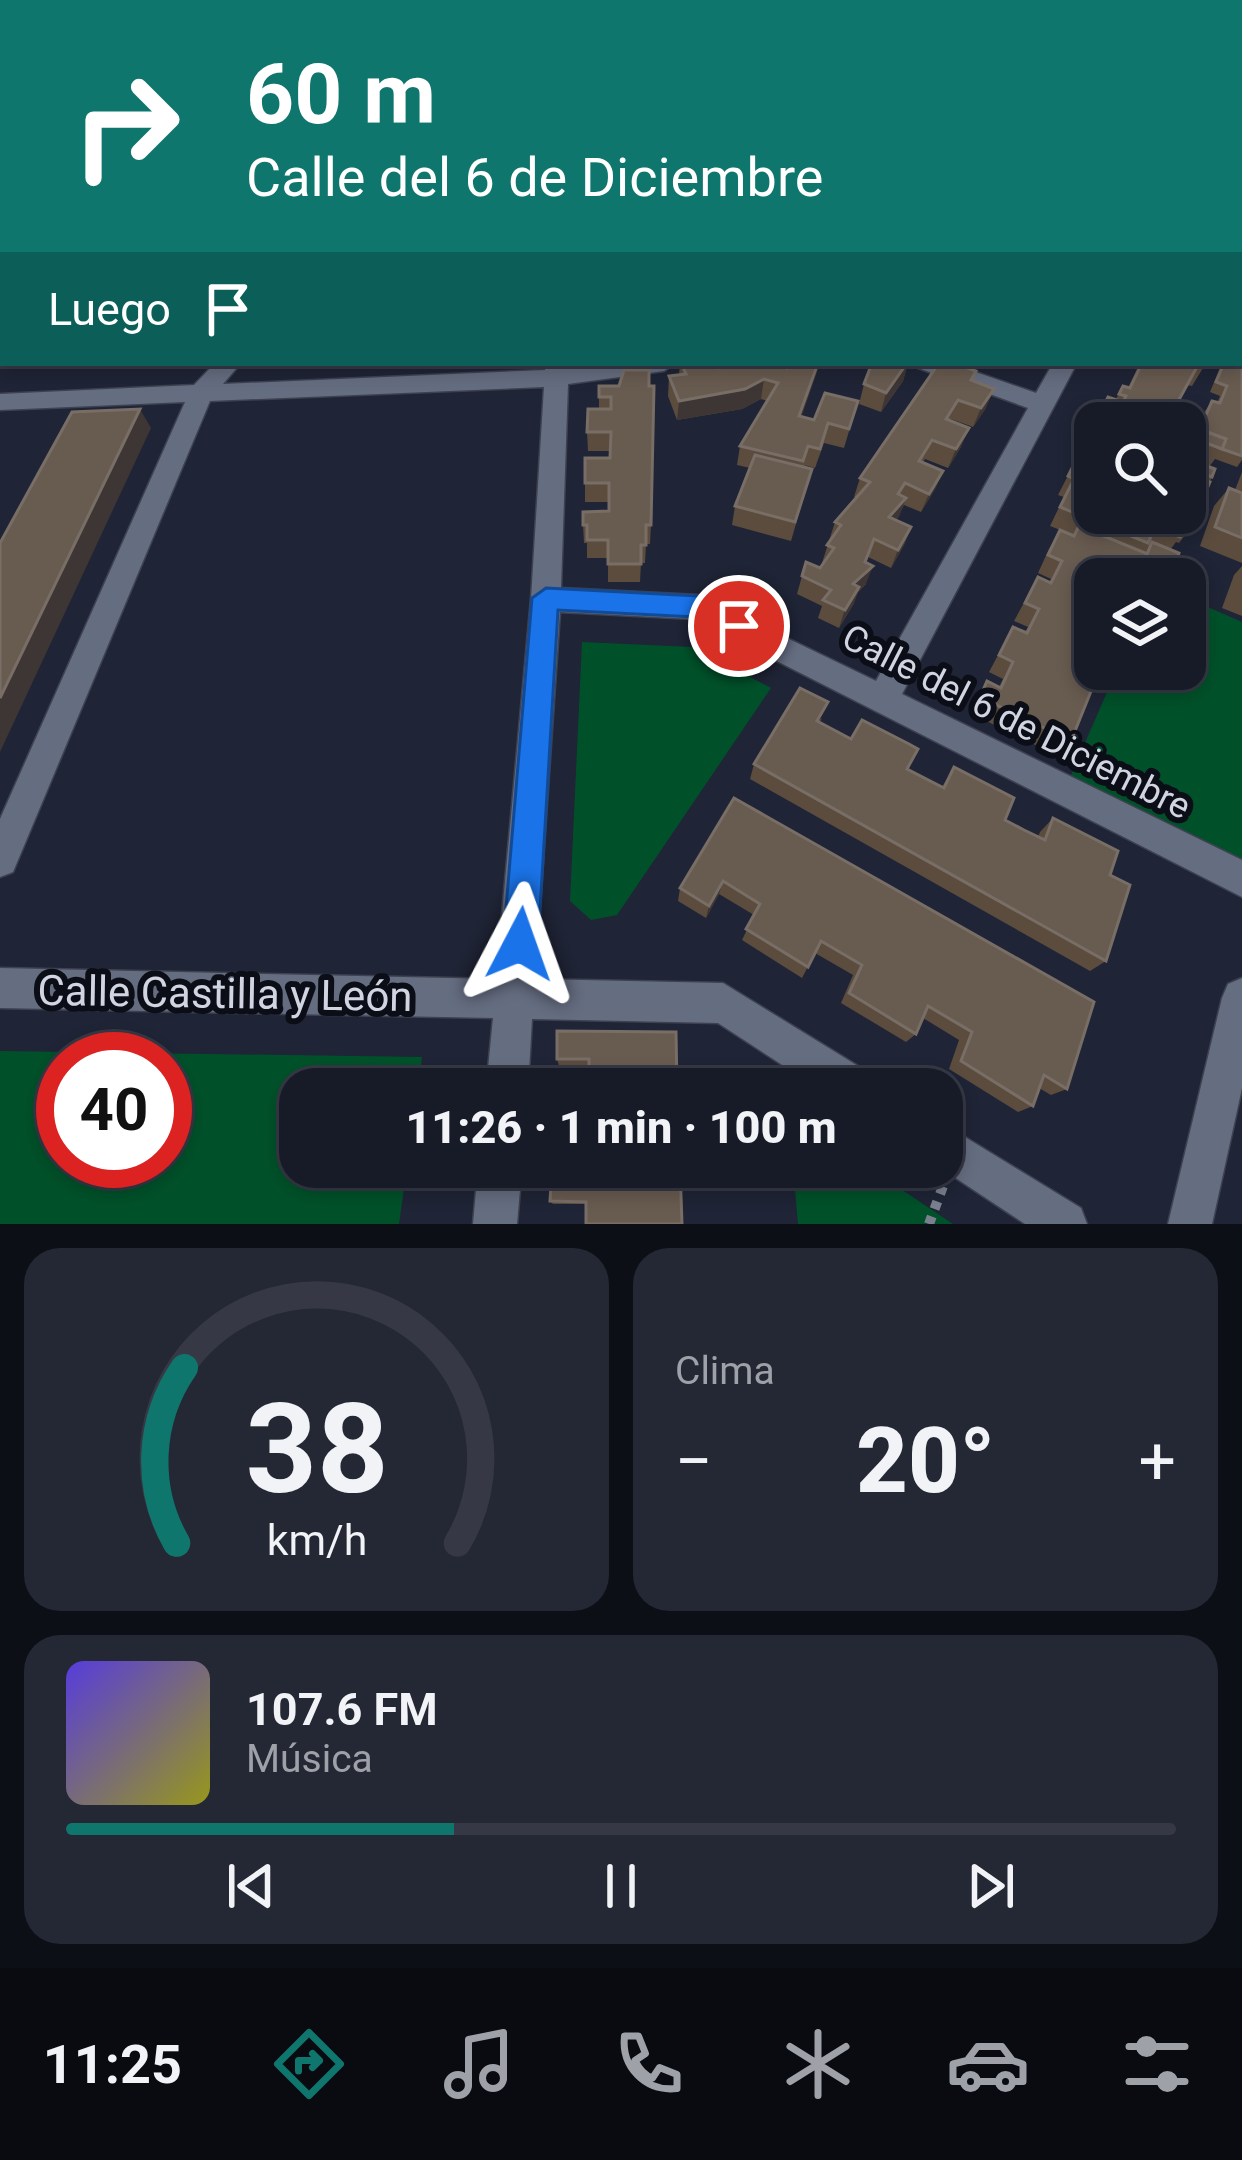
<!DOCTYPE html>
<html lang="es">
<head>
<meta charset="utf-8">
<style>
	:root { --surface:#171b28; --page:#242834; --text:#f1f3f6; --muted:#9ea1a8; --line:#363945; --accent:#0f766e }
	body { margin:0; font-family:Roboto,sans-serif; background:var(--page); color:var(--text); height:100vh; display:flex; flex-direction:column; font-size:45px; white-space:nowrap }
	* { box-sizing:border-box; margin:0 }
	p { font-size:39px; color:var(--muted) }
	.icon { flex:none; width:66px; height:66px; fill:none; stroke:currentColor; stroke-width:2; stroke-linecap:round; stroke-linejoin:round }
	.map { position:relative; height:1224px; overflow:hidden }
	.sheet { display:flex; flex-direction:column; gap:24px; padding:24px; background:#0d0f16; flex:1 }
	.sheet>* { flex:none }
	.hud { position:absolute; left:0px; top:0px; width:1242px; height:366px; box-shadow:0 6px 18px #0003,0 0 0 3px var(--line); background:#0f766e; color:#fff; overflow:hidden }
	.fabs { position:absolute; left:1074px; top:402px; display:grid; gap:24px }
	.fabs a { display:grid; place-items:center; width:132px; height:132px; border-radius:24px; background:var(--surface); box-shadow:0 6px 18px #0003,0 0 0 3px var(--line); font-size:60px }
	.speed { position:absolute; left:36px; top:1032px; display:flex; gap:24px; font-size:60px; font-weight:700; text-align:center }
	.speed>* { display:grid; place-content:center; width:156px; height:156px; border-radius:50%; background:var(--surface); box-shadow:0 6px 18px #0003,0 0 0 3px var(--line); line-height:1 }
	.speed .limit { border:18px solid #d22; background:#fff; color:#111 }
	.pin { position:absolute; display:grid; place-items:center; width:102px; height:102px; color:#fff; margin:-51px; border:6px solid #fff; border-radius:50%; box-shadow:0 3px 12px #0007 }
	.me { position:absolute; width:132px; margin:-66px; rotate:4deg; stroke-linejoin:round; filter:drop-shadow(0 0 9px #0008) }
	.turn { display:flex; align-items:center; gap:42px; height:252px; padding:0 48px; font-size:54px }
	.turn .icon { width:156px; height:156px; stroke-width:2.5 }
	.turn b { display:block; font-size:84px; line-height:102px }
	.then { display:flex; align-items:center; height:114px; padding:0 48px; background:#0003; gap:24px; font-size:45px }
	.big { font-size:90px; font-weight:800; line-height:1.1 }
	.sheet .widget { flex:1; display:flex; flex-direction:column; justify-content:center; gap:18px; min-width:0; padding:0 42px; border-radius:36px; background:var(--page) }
	.sheet .dial { align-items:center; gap:0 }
	.dial svg { height:312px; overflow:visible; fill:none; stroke:var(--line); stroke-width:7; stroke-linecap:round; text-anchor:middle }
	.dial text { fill:var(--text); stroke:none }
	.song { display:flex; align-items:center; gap:36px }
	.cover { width:144px; height:144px; border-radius:18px; background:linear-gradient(135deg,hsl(250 70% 55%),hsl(60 70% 35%)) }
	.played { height:12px; border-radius:6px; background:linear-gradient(90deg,var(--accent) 35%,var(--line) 35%) }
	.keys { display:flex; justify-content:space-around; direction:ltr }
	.heat { display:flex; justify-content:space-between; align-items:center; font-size:66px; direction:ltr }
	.sheet .tiles { flex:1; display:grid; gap:24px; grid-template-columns:1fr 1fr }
	.widget:last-child { grid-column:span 2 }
	.trip { position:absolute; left:279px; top:1068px; width:684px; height:120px; border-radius:36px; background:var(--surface); box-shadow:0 6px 18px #0003,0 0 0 3px var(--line); font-weight:800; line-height:120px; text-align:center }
	.tab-bar { display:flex; height:192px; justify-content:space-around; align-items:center; background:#090b10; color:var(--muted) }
	.tab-bar .icon { width:84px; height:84px }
	.tab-bar .current { color:var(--accent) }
	.tab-bar b { font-size:54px; color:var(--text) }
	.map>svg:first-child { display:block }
</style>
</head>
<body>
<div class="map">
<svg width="1242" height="1224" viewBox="0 0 1242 1224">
	<rect width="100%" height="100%" fill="#1f2436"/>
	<!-- green -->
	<g fill="#00512a" fill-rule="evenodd">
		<path d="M1185,597L1242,622V879L1065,789L1117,669H1185Z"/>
		<path d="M582,642L692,647L771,688L617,915L591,920L570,901Z"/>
		<path d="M0,1051L422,1057L418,1089H300V1167H407L399,1224H0ZM165,1059V1161H63V1059Z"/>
		<path d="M793,1167H868L953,1224H798Z"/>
	</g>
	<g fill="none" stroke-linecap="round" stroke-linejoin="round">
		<!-- minor casing -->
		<g stroke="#3d4150" stroke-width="3">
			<g id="minor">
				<path d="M126,0H146L124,3Z"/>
				<path d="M325,0H344L323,3Z"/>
				<rect x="579" y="0" width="16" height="3"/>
				<path d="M727,0H745L725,3Z"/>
				<path d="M797,0H825L827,3H799Z"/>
				<path d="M884,0H900L882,3Z"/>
				<path d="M1065,0H1086L1088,3H1067Z"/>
				<path d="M0,41L3,42V52L0,51Z"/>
				<path d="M1239,67L1242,68V78L1239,77Z"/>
				<path d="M3,72V83L0,84V73Z"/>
				<path d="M1239,90H1242L1239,104Z"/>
				<path d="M3,168V181L0,182V169Z"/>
				<path d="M1242,283V301L1239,302V284Z"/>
				<path d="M3,314V330L0,331V315Z"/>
				<path d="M215,363H241L223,384L545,370V363H569V368L676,363L664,371L568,384L561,588L698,595L876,681L1028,408L918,368L914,363H950L1036,393L1053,363H1077L902,694L1242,860V897L694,619L560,612L535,979L723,983L871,1074L877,1089H819L718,1023L532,1019L528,1089H486L493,1018L0,1008V968L496,979L531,599L544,387L210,401L13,872L0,877V819L185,402L0,410V394L194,385Z"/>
				<path d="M1242,978V1088L1212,1224H1168L1222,998L1228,984Z"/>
				<path d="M942,1123L1081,1208L1087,1224H1025L939,1167Z"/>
				<path d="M478,1167H522L517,1224H473Z"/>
			</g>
		</g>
		<!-- path -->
		<path stroke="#7b808f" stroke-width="10" stroke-dasharray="8 8" stroke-linecap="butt" d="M929,1224L943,1186"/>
		<!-- minor -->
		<use href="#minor" fill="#656d81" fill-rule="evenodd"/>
	</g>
	<!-- wall -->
	<g fill="#5b4c3e">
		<rect x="603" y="0" width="33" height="3"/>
		<path d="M652,0H716L713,3Z"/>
		<path d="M1239,302L1242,303V344L1239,349Z"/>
		<path d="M1242,347V460L1237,467L1215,459L1209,467L1212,477L1206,491L1199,500L1186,534L1179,543L1176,542L1170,550L1176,562L1198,586L1190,595L1185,593V579H1151L1139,574L1071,741L1058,756L970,713L987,681L999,687L1003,679L989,672L1013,627L1025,632L1028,627L1014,621L1038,577L1049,582L1051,579L1038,573L1049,549L1060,530L1073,535L1050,526L1064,497L1058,495L1108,397L1116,399L1123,386L1128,388L1140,363H1206L1192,386L1187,385L1095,423V513L1173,517L1175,513H1185V424L1198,429L1205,411L1212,401L1217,403L1220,396L1210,392L1219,370L1224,363H1239Z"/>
		<path d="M680,363H715L718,368L723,367L724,363H781L802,417L814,420L858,401L844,448L824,443L815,468L804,465L812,469L791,541L732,525L735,506L750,468L737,465L740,446L767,401L761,399L742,409L677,420L668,396L669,376L679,375Z"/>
		<path d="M908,363L903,381L881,412L859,404L864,384Z"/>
		<path d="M981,363H1000L996,368Z"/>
		<path d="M973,381L986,408L973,427L951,419L950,420L961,447L948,468L925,459L923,462L943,471L935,489L921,512L904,505L896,520L911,527L904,545L891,568L868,557L866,563V584L858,592L853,605L839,628L818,618L822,606L797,594L802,576L820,568L824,564L822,563L835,522L856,498L854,497L860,478Z"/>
		<path d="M599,386H619L651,525L650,544H646L645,563H641L640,582H608V558H587V543H584L583,525L609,511V502H585V483L610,458V451H588L587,432L599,409Z"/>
		<path d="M1242,472V563L1200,546L1214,506L1229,488L1235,490Z"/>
		<path d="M1242,566V616L1222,608L1234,575Z"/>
		<path d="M822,718L820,722L942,787L954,767L1005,820L1038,837L1040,832L1053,818L1110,875L1106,961L1090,971L750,779L754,764Z"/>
		<path d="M734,798L1067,1089L1051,1095L1039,1088L1033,1106L1018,1112L949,1069L959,1040L923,1018L916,1034L906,1042L841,1003L853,975L815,953L802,978L742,940L754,915L719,894L706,918L678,901L680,888Z"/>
		<path d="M557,1031L677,1089L589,1067L559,1066L557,1059Z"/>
		<path d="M552,1167L682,1224L586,1204H553L550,1201Z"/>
	</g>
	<!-- shaded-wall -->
	<g fill="#3e3634">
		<rect x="619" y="0" width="17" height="3"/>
		<path d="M818,363H820L795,436L799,416Z"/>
		<path d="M908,363L903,381L881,412L886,393Z"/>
		<path d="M764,379L761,399L742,409L677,420L679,401Z"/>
		<path d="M994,389L986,408L973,427L981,408Z"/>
		<path d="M140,409L151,428L0,752V698Z"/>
		<path d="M969,428L961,447L948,468L956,449Z"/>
		<path d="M943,471L935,489L921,512L929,494Z"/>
		<path d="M906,498L899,517L882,536L889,517Z"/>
		<path d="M911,527L904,545L891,568L898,550Z"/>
		<path d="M873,566L866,584L858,592L853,605L839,628L853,584Z"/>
		<path d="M723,881L719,894L706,918L709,906Z"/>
	</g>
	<!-- building -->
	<g fill="#685b50" stroke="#786e66" stroke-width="3">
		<path d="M652,0H680L677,3H647Z"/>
		<path d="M761,0H783L792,3H758Z"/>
		<path d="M924,0H991L1003,2L921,3Z"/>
		<path d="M1242,157V240L1239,246V161Z"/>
		<path d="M1239,302L1242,303V328L1239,327Z"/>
		<path d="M1241,347H1242V456L1222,449L1226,439L1200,429L1212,401L1220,403L1227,386L1216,382L1224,363H1239Z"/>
		<path d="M681,363H715L718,368L733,366L731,363H781L787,368L790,363H818L799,416L814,420L825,393L858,401L849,429L828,423L820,449L808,446L803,461L740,446L778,383L764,379L745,389L679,401L669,376L686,374Z"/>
		<path d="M872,363H907L886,393L864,384Z"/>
		<path d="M939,363H954L976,371L971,380L994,389L981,408L958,400L946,419L969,428L956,449L932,440L919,461L943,471L929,494L905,483L898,494L906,498L889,517L911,527L898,550L874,539L865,562L873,566L853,584L859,587L845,610L823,600L831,590L802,576L806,562L820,568L834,548L827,545L841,525L835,522L870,482L860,478Z"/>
		<path d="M1142,363H1206L1204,367L1198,365L1169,418L1182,423H1095V513H1163L1185,522L1180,537L1155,527L1148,543L1060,507L1074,479L1068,476L1108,397L1123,402L1126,396L1119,394L1123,386L1130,388Z"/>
		<path d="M624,370H649V386H654L651,525H646V545H641V564H608V540H587V525H583V512L609,511V483H585V458H610L611,432H587L588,409H611V397H599V386H619Z"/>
		<path d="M140,409L0,698V543L72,412Z"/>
		<path d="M1185,424L1226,439L1222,449L1185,435Z"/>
		<path d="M755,455L812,469L795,522L735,506Z"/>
		<path d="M1185,458L1215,469L1212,477L1185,467Z"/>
		<path d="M1185,474L1210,482L1206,491L1185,483Z"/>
		<path d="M1229,488L1242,493V538L1215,527Z"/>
		<path d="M1185,495L1199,500L1186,534L1182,532L1185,522L1176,518L1178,513H1185Z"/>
		<path d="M1079,526L1148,554L1137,579H1095V669H1100L1071,741L980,697L987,681L1001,688L1013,662L999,655L1013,627L1027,633L1039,609L1025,603L1038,577L1051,583L1062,561L1048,555L1060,530L1074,536Z"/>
		<path d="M1152,542L1179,553L1176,562L1203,572L1198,586L1185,581V579H1180L1143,564Z"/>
		<path d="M800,688L828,702L817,721L851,739L862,720L909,744L918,749L907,769L944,788L954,767L1014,798L1005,820L1024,830L1045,840L1053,818L1118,851L1110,875L1130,885L1106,961L754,764Z"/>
		<path d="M734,798L1094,1002L1067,1089L1044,1075L1033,1106L961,1061L972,1032L928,1006L916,1034L849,993L862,965L821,941L808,967L746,929L760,904L723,881L709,906L680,888Z"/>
		<path d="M557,1031L676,1032L677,1089H589V1059H557Z"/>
		<path d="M552,1167H680L682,1224H586V1202L550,1201Z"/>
	</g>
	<!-- route -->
	<path fill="#1a73e8" stroke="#114b97" stroke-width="3" d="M546,588L698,596L749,618L753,626L739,637L695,617L558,610L538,944L533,956L520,961L508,956L503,944L532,598Z"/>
	<g text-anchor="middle" stroke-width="12" stroke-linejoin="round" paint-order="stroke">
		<!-- street labels -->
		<g font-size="36" fill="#d1d5e1" stroke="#0b0e16">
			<text transform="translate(1017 721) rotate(27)" y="13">Calle del 6 de Diciembre</text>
		</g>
		<!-- near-street labels -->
		<g font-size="42" fill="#d1d5e1" stroke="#0b0e16">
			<text transform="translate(225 993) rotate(1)" y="15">Calle Castilla y León</text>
		</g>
	</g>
</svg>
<div class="fabs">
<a><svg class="icon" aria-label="search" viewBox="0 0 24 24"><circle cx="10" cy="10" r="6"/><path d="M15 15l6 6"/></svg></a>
<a><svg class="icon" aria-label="layers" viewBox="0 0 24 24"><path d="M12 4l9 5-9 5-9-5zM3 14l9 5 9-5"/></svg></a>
</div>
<div class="speed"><div class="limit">40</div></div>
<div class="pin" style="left:739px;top:626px;background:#d93025"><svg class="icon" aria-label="arrive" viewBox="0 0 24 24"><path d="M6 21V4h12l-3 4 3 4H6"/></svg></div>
<svg class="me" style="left:520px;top:944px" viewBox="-20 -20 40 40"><path d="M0-17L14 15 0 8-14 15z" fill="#1a73e8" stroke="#fff" stroke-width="4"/></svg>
<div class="trip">11:26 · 1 min · 100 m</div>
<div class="hud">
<div class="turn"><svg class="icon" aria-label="right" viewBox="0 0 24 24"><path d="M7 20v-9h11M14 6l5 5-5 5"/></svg><div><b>60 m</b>Calle del 6 de Diciembre</div></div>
<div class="then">Luego<svg class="icon" aria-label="arrive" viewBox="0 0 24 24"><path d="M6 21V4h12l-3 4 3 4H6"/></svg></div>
</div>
</div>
<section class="sheet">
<div class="tiles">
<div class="widget dial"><svg viewBox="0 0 100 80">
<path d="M14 69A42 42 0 1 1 86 69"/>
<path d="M14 69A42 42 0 0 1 16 24" stroke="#0f766e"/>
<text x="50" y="56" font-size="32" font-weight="700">38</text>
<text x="50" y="72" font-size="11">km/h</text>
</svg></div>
<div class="widget"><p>Clima</p>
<div class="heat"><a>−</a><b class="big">20°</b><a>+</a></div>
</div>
<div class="widget">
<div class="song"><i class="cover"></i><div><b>107.6 FM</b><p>Música</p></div></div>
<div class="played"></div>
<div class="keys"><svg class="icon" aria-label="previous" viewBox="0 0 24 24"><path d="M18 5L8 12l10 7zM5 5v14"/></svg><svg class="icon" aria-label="pause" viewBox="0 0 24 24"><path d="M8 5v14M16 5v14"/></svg><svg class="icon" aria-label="next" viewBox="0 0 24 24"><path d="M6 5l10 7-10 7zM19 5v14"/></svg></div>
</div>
</div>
</section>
<nav class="tab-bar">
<b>11:25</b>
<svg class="icon current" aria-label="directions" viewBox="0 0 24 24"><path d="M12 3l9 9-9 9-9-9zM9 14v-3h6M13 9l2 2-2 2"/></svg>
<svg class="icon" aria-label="music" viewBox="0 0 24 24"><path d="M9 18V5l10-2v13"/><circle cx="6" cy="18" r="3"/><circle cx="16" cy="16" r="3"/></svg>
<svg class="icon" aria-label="phone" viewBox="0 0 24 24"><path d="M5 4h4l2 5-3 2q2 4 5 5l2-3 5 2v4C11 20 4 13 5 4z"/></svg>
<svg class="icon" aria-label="climate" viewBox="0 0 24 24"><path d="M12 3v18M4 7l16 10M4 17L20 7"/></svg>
<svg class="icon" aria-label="car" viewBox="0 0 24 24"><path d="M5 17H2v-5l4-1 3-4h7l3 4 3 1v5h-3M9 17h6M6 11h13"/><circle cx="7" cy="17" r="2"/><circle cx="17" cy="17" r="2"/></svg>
<svg class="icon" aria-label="filters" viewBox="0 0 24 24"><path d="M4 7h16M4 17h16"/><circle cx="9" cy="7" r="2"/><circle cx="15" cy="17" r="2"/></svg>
</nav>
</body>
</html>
